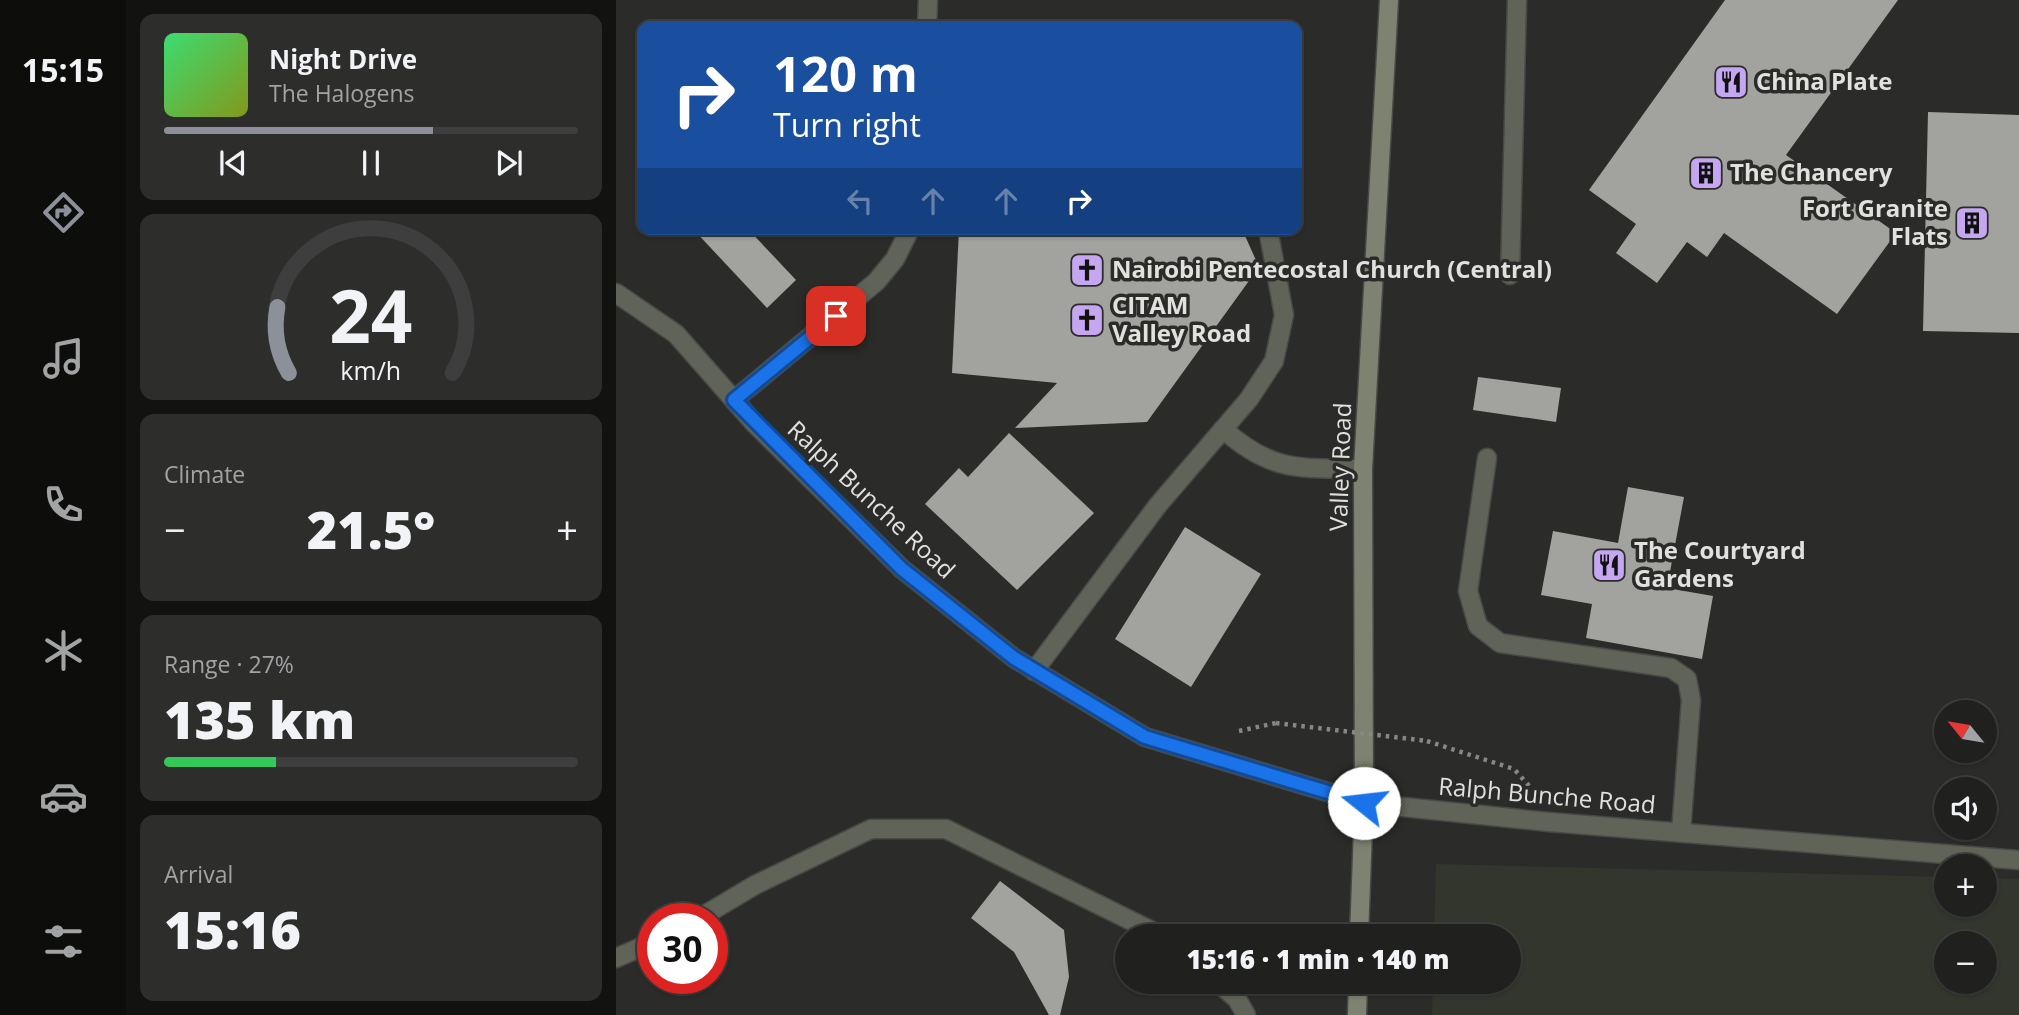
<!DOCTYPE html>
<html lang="en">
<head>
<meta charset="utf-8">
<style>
	:root { --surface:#20211f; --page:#2d2e2c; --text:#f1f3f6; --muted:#a2a3a4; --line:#3d3e3d; --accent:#8c9099 }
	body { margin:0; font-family:"Open Sans",sans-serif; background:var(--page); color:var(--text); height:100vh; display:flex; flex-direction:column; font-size:26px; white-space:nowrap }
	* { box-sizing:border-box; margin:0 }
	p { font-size:23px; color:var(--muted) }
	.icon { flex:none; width:38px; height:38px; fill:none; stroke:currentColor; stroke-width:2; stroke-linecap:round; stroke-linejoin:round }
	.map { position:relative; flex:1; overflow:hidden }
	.side { display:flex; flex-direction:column; gap:14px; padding:14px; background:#121211; width:490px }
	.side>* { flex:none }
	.guide { position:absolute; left:21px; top:21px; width:665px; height:214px; border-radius:14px; box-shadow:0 2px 5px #0004,0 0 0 2px var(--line); background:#1a4fa0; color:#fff; overflow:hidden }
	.needle { width:46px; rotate:300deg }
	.controls { position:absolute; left:1318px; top:700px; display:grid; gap:14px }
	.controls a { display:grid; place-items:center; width:63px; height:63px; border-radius:50%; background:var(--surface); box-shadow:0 2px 5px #0004,0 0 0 2px var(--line); font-size:35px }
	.speed { position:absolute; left:21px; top:903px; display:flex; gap:14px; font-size:35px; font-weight:700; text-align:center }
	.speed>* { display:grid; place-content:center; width:91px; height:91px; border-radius:50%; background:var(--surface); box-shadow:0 2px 5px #0004,0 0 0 2px var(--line); line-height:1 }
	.speed .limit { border:10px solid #d22; background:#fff; color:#111 }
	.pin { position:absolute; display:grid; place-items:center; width:60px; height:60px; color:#fff; margin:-30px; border-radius:14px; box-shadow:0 4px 10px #0006 }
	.me { position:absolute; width:77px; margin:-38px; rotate:286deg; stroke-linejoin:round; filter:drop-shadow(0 0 5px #0008) }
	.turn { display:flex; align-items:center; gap:24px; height:147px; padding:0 21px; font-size:32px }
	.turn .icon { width:91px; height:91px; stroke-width:2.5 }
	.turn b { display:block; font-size:49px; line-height:60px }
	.lanes { display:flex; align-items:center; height:66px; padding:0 21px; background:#0003; justify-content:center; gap:35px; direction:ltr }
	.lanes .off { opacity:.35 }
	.big { font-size:52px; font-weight:800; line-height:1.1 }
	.side .card { flex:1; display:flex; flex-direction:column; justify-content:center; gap:10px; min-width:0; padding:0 24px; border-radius:14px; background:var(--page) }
	.side .dial { align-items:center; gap:0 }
	.dial svg { height:182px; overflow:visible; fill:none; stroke:var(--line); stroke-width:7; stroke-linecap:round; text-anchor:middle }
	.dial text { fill:var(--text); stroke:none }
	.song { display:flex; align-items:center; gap:21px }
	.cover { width:84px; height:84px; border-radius:10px; background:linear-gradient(135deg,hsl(140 70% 55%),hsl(70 70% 35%)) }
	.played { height:7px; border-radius:4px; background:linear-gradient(90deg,var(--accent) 65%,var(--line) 65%) }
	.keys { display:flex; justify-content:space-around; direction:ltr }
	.heat { display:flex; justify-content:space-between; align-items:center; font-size:38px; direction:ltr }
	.charge { height:10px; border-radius:5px; background:linear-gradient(90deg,#34c759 27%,var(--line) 0) }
	.trip { position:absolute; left:499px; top:924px; width:406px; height:70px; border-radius:35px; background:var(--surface); box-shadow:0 2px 5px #0004,0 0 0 2px var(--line); font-weight:800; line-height:70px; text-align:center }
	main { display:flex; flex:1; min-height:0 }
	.dock { display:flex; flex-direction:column; width:126px; justify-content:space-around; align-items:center; background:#0d0d0c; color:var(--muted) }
	.dock .icon { width:49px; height:49px }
	.dock .on { color:var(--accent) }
	.dock b { font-size:32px; color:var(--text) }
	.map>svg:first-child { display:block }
</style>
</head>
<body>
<main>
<nav class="dock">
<b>15:15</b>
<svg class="icon on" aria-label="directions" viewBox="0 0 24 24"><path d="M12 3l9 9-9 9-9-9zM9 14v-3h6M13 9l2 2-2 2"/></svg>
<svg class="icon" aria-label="music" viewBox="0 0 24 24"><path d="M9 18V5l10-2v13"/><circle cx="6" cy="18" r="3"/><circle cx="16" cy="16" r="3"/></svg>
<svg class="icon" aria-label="phone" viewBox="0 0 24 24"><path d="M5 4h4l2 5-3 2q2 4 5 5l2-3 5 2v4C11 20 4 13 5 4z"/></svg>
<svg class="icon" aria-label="climate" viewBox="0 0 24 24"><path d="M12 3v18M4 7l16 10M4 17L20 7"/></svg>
<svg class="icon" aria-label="car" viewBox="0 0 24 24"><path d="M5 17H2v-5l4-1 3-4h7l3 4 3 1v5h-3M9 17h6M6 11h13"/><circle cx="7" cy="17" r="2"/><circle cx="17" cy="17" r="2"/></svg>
<svg class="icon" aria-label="filters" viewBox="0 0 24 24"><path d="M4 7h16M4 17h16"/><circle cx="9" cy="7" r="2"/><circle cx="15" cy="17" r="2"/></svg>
</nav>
<section class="side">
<div class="card">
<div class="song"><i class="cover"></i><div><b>Night Drive</b><p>The Halogens</p></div></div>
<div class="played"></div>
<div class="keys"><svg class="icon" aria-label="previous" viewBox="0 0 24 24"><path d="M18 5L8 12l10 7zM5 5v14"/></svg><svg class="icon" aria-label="pause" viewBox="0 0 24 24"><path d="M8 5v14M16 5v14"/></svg><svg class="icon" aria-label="next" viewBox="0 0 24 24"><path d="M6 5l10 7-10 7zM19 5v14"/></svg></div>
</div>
<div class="card dial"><svg viewBox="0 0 100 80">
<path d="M14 69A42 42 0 1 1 86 69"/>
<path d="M14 69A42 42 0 0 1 9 40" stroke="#8c9099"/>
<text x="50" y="56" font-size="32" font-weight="700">24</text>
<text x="50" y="72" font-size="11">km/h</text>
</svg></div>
<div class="card"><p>Climate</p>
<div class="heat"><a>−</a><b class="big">21.5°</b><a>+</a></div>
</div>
<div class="card"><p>Range · 27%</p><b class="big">135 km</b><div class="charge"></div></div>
<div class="card"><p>Arrival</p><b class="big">15:16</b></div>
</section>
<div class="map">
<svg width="1403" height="1015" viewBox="0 0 1403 1015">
	<rect width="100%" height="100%" fill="#2b2c29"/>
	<!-- built -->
	<path fill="#33362d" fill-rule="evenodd" d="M820,864L1330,877V905H1368L1369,878L1403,879V1015H816L817,982H892V936H818ZM1330,943H1368V982H1330Z"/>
	<!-- building -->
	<g fill="#a2a39f">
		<path d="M1109,0H1282L1170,155L1280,233L1221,314L1108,233L1091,257L1071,242L1041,283L1000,253L1020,224L973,190Z"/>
		<path d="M1312,112L1403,115V333L1307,331Z"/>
		<path d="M77,229H132L180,280L151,308Z"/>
		<path d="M343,229H626L643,267L531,422L399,428L441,383L336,373Z"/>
		<path d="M862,377L945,388L940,422L857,410Z"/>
		<path d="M393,433L478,513L401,590L309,504L343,468L352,477Z"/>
		<path d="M1012,487L1068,497L1051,588L1097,596L1086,659L970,638L976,604L925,595L937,531L1002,543Z"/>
		<path d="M569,527L645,574L575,687L499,639Z"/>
		<path d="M384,881L448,930L453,977L444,1015H433L398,952L355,918Z"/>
	</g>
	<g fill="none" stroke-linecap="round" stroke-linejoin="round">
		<!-- service casing -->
		<g stroke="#484946" stroke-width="21">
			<g id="service">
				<path d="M311,26L312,0"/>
				<path d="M894,275L901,0"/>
				<path d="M118,400L260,282L279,259L294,229"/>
				<path d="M607,429C656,473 685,468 747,469"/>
				<path d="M871,458L852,591L862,626L884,643L1055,668L1071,679L1075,700L1065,832"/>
				<path d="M418,671L542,505L633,399L658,361L668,315L652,229"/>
				<path d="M82,919L139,885L255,829H330L546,936"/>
				<path d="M0,958L37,942"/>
				<path d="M601,982L621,999L630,1015"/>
			</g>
		</g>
		<!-- minor casing -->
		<g stroke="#484946" stroke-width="21">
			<path id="minor" d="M0,293L60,334L139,424L286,569L398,658L529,737L748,803L933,822L1403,860"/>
		</g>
		<!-- secondary casing -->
		<g stroke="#484946" stroke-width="21">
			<g id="secondary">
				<path d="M743,936L748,803L747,469L773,0"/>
				<path d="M741,1015L742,982"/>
			</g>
		</g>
		<!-- path -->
		<g stroke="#878885" stroke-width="4.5" stroke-dasharray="3.5 5" stroke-linecap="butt">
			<path d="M623,731L660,723"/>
			<path d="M811,741L898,769L916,789"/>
		</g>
		<!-- service -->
		<use href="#service" stroke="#606458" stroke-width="18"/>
		<!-- minor -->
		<use href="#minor" stroke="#606458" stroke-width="18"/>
		<!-- secondary -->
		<use href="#secondary" stroke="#7d8370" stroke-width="18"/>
		<!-- path-bridge -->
		<path stroke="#878885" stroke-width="4.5" stroke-dasharray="3.5 5" stroke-linecap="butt" d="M660,723L811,741"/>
	</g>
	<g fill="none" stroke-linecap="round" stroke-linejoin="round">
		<!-- route casing -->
		<g stroke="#114b97" stroke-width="18">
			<path id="route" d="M220,316L118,400L286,569L398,658L529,737L748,803"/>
		</g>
		<!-- route -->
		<use href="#route" stroke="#1a73e8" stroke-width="12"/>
	</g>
	<!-- icons -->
	<defs>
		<g id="restaurant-square" transform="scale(1.75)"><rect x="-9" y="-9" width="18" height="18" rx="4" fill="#c5a7f1" stroke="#2b2c29"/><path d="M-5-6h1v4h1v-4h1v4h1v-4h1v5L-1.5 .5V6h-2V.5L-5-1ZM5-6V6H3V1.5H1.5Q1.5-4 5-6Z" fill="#111"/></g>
		<g id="building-square" transform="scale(1.75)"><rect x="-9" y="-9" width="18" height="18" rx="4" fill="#c5a7f1" stroke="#2b2c29"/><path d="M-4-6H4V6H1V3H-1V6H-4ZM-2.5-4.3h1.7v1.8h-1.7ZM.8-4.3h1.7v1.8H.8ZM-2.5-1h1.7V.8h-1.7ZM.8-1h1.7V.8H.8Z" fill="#111"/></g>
		<g id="church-square" transform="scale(1.75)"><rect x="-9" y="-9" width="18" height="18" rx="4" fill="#c5a7f1" stroke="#2b2c29"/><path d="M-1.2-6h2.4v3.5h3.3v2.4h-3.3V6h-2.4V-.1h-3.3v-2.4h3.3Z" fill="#111"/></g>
	</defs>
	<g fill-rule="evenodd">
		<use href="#restaurant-square" x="1115" y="82"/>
		<use href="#building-square" x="1090" y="173"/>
		<use href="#building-square" x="1356" y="223"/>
		<use href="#church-square" x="471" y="270"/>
		<use href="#church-square" x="471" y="320"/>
		<use href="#restaurant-square" x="993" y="565"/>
	</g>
	<g text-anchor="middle" stroke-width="7" stroke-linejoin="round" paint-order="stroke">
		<!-- poi labels -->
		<g font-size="24" font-weight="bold" fill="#e1e1df" stroke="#2b2c29" text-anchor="start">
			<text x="1140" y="90">China Plate</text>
			<text x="1114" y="181">The Chancery</text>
			<text x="1332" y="217" text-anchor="end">Fort Granite<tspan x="1332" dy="28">Flats</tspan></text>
			<text x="496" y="278">Nairobi Pentecostal Church (Central)</text>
			<text x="496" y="314">CITAM<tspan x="496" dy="28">Valley Road</tspan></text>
			<text x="1018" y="559">The Courtyard<tspan x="1018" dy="28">Gardens</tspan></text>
		</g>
		<!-- street labels -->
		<g font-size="24" fill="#e1e1df" stroke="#2b2c29">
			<text transform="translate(725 467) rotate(-88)" y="8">Valley Road</text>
			<text transform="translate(255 500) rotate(43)" y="8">Ralph Bunche Road</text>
			<text transform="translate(931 796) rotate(5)" y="8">Ralph Bunche Road</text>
		</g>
	</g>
</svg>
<div class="controls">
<a><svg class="needle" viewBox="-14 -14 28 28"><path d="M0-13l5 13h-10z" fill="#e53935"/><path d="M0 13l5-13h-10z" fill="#a2a3a4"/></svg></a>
<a><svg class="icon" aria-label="sound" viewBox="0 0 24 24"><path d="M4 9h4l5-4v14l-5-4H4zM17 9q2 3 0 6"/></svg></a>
<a>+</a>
<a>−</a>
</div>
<div class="speed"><div class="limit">30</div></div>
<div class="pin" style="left:220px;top:316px;background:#d93025"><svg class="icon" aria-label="arrive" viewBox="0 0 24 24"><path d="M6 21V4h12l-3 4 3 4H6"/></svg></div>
<svg class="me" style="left:748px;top:803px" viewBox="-20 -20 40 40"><circle r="19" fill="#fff"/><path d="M0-13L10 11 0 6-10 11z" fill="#1a73e8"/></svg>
<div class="trip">15:16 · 1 min · 140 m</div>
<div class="guide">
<div class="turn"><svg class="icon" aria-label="right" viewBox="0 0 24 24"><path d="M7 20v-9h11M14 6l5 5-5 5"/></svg><div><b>120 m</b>Turn right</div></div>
<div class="lanes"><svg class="icon off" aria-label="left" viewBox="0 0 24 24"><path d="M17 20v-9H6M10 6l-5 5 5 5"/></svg><svg class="icon off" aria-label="ahead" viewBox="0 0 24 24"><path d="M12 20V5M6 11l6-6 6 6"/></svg><svg class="icon off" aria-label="ahead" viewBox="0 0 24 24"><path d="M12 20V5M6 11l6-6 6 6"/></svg><svg class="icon" aria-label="right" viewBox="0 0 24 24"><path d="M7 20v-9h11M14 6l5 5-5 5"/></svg></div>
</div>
</div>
</main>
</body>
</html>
